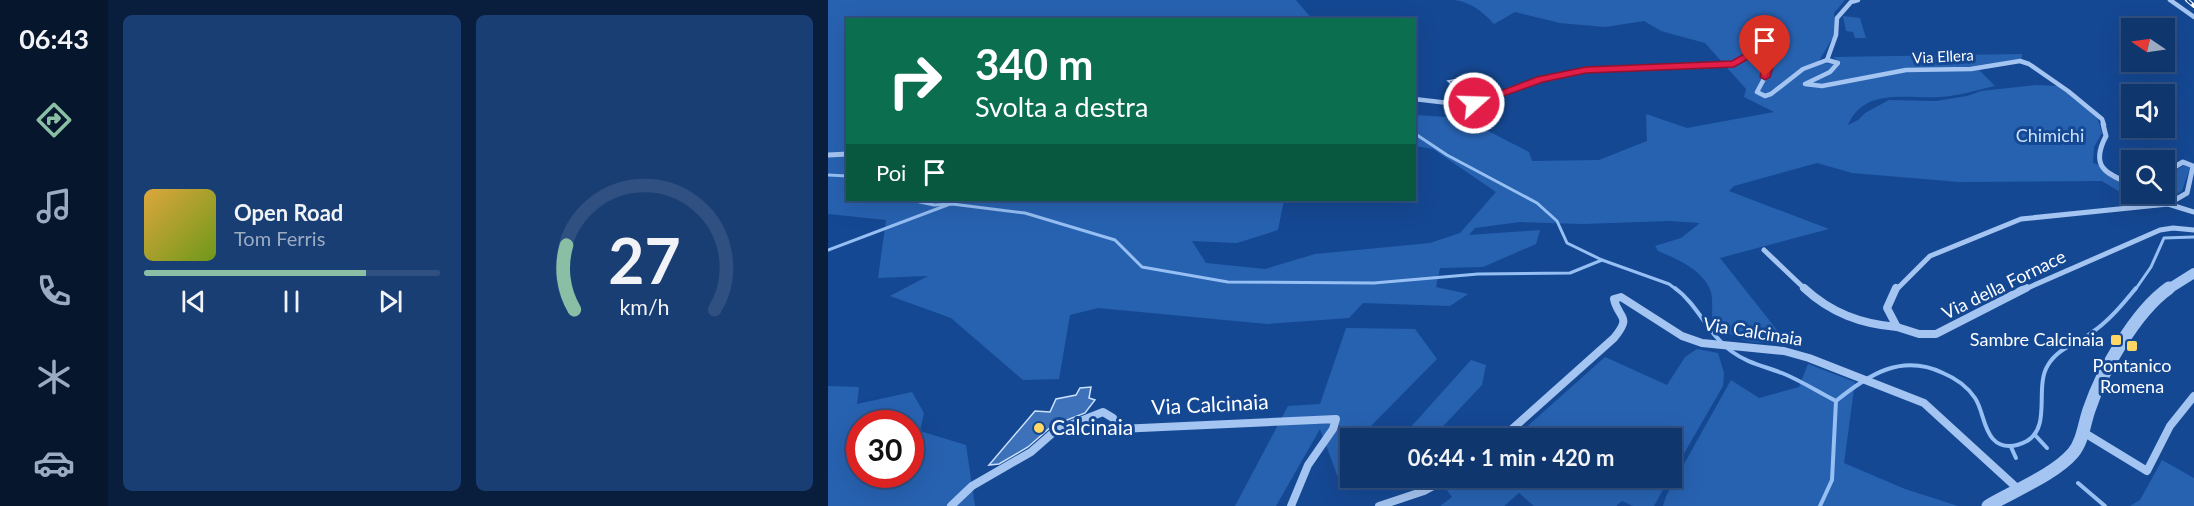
<!DOCTYPE html>
<html lang="it">
<head>
<meta charset="utf-8">
<style>
	:root { --surface:#10366e; --page:#193e73; --text:#f1f3f6; --muted:#9cabc2; --line:#305081; --accent:#8abfa5 }
	body { margin:0; font-family:Lato,sans-serif; background:var(--page); color:var(--text); height:100vh; display:flex; flex-direction:column; font-size:22px; white-space:nowrap }
	* { box-sizing:border-box; margin:0 }
	p { font-size:20px; color:var(--muted) }
	.icon { flex:none; width:33px; height:33px; fill:none; stroke:currentColor; stroke-width:2; stroke-linecap:round; stroke-linejoin:round }
	.map { position:relative; flex:1; overflow:hidden }
	.drawer { display:flex; flex-direction:column; gap:15px; padding:15px; background:#091e3c; width:720px }
	.drawer>* { flex:none }
	.guide { position:absolute; left:18px; top:18px; width:570px; height:183px; border-radius:0px; box-shadow:0 6px 24px #0002,0 0 0 2px var(--line); background:#0b6e4f; color:#fff; overflow:hidden }
	.needle { width:39px; rotate:283deg }
	.fabs { position:absolute; left:1293px; top:18px; display:grid; gap:12px }
	.fabs a { display:grid; place-items:center; width:54px; height:54px; border-radius:0px; background:var(--surface); box-shadow:0 6px 24px #0002,0 0 0 2px var(--line); font-size:30px }
	.speed { position:absolute; left:18px; top:410px; display:flex; gap:12px; font-size:30px; font-weight:700; text-align:center }
	.speed>* { display:grid; place-content:center; width:78px; height:78px; border-radius:50%; background:var(--surface); box-shadow:0 6px 24px #0002,0 0 0 2px var(--line); line-height:1 }
	.speed .limit { border:9px solid #d22; background:#fff; color:#111 }
	.pin { position:absolute; display:grid; place-items:center; width:51px; height:51px; color:#fff; margin:-62px -26px; border-radius:50% 50% 50% 0; rotate:-45deg; box-shadow:0 0 6px #0007 }
	.pin .icon { rotate:45deg }
	.me { position:absolute; width:66px; margin:-33px; rotate:70deg; stroke-linejoin:round; filter:drop-shadow(0 0 4px #0008) }
	.turn { display:flex; align-items:center; gap:21px; height:126px; padding:0 30px; font-size:27px }
	.turn .icon { width:78px; height:78px; stroke-width:2.5 }
	.turn b { display:block; font-size:42px; line-height:51px }
	.then { display:flex; align-items:center; height:57px; padding:0 30px; background:#0003; gap:12px; font-size:22px }
	.drawer .card { flex:1; display:flex; flex-direction:column; justify-content:center; gap:9px; min-width:0; padding:0 21px; border-radius:9px; background:var(--page) }
	.drawer .dial { align-items:center; gap:0 }
	.dial svg { height:156px; overflow:visible; fill:none; stroke:var(--line); stroke-width:7; stroke-linecap:round; text-anchor:middle }
	.dial text { fill:var(--text); stroke:none }
	.song { display:flex; align-items:center; gap:18px }
	.cover { width:72px; height:72px; border-radius:9px; background:linear-gradient(135deg,hsl(40 70% 55%),hsl(80 70% 35%)) }
	.played { height:6px; border-radius:3px; background:linear-gradient(90deg,var(--accent) 75%,var(--line) 75%) }
	.keys { display:flex; justify-content:space-around; direction:ltr }
	.drawer .tiles { flex:1; display:grid; gap:15px; grid-template-columns:repeat(2,1fr) }
	.trip { position:absolute; left:512px; top:428px; width:342px; height:60px; border-radius:0px; background:var(--surface); box-shadow:0 6px 24px #0002,0 0 0 2px var(--line); font-weight:700; line-height:60px; text-align:center }
	main { display:flex; flex:1; min-height:0 }
	.tabs { display:flex; flex-direction:column; width:108px; justify-content:space-around; align-items:center; background:#06162c; color:var(--muted) }
	.tabs .icon { width:42px; height:42px }
	.tabs .current { color:var(--accent) }
	.tabs b { font-size:27px; color:var(--text) }
	.map>svg:first-child { display:block }
</style>
</head>
<body>
<main>
<nav class="tabs">
<b>06:43</b>
<svg class="icon current" aria-label="directions" viewBox="0 0 24 24"><path d="M12 3l9 9-9 9-9-9zM9 14v-3h6M13 9l2 2-2 2"/></svg>
<svg class="icon" aria-label="music" viewBox="0 0 24 24"><path d="M9 18V5l10-2v13"/><circle cx="6" cy="18" r="3"/><circle cx="16" cy="16" r="3"/></svg>
<svg class="icon" aria-label="phone" viewBox="0 0 24 24"><path d="M5 4h4l2 5-3 2q2 4 5 5l2-3 5 2v4C11 20 4 13 5 4z"/></svg>
<svg class="icon" aria-label="climate" viewBox="0 0 24 24"><path d="M12 3v18M4 7l16 10M4 17L20 7"/></svg>
<svg class="icon" aria-label="car" viewBox="0 0 24 24"><path d="M5 17H2v-5l4-1 3-4h7l3 4 3 1v5h-3M9 17h6M6 11h13"/><circle cx="7" cy="17" r="2"/><circle cx="17" cy="17" r="2"/></svg>
</nav>
<section class="drawer">
<div class="tiles">
<div class="card">
<div class="song"><i class="cover"></i><div><b>Open Road</b><p>Tom Ferris</p></div></div>
<div class="played"></div>
<div class="keys"><svg class="icon" aria-label="previous" viewBox="0 0 24 24"><path d="M18 5L8 12l10 7zM5 5v14"/></svg><svg class="icon" aria-label="pause" viewBox="0 0 24 24"><path d="M8 5v14M16 5v14"/></svg><svg class="icon" aria-label="next" viewBox="0 0 24 24"><path d="M6 5l10 7-10 7zM19 5v14"/></svg></div>
</div>
<div class="card dial"><svg viewBox="0 0 100 80">
<path d="M14 69A42 42 0 1 1 86 69"/>
<path d="M14 69A42 42 0 0 1 10 36" stroke="#8abfa5"/>
<text x="50" y="56" font-size="32" font-weight="700">27</text>
<text x="50" y="72" font-size="11">km/h</text>
</svg></div>
</div>
</section>
<div class="map">
<svg width="1366" height="506" viewBox="0 0 1366 506">
	<rect width="100%" height="100%" fill="#154893"/>
	<!-- green -->
	<g fill="#2762b1" fill-rule="evenodd">
		<path d="M0,0H468L484,19L20,20V200H456L450,230L409,243L364,241L378,263L437,269L487,254L602,243L632,233L668,192L605,149L587,146V115L635,118L701,152L704,161L771,160L819,141L818,114L859,128L946,112L916,97L918,89L877,43L833,31L816,21L777,27L732,23L687,12L666,24C654,11 644,3 627,0H1017L1006,13L1008,32L991,61L993,63L1014,64L1005,57L1194,54L1193,62L1151,70L1167,86C1149,90 1130,96 1111,97C1079,99 1036,87 1020,125L1030,120L1037,113L1061,100L1108,101L1139,96L1153,91L1208,85L1230,86L1248,98L1269,117L1274,133L1266,147L1265,163L1271,165L1282,177L1303,185L1304,194H1336L1337,177L1356,165L1362,167L1354,191L1335,201L1313,205L1274,181L1131,182L1024,173L989,163L906,186L901,191L1001,229L892,258L949,330L944,342C919,345 904,337 884,322C884,313 885,301 883,292C876,270 849,259 830,251L827,246L853,238L872,223L841,221L754,224L692,222L647,228L641,235L712,230L708,244L655,267L612,268L608,287L640,294L622,306L535,303L521,318L439,324L270,308L242,315L231,379L195,380L123,318L62,296L100,276L50,278L58,220L0,214Z"/>
		<path d="M1015,16L1032,18L1038,38H1027L1025,32L1018,31Z"/>
		<path d="M518,328L587,329L609,359L534,435L536,438H522V477H544L538,480L512,483L492,429L448,506H407L460,406L492,404Z"/>
		<path d="M869,349L890,353L896,373L895,386L843,476V438H683L693,432L777,357L839,385L857,357Z"/>
		<path d="M643,360L658,365L654,385L604,438H573Z"/>
		<path d="M980,364L1027,382L1016,463L1077,489L1130,506H835L838,496L903,380L931,398L971,387Z"/>
		<path d="M0,386L31,387L29,404L84,392L96,413L92,431L138,445L147,506H0ZM32,423H82V474H32Z"/>
		<path d="M1334,460L1366,478V506H1302L1312,500Z"/>
		<path d="M630,477H842L826,506H805L794,501L788,506H706L691,493L676,506H612L624,497L615,485Z"/>
	</g>
	<g fill="none" stroke-linecap="round" stroke-linejoin="round">
		<!-- stream-far1 -->
		<g stroke="#96bff4" stroke-width="3">
			<path d="M586,133L619,155L709,203L729,221L739,243L774,260"/>
			<path d="M0,175L20,176"/>
			<path d="M83,200L106,205L124,204L197,213L287,240L314,267L400,282L546,283L650,274L742,273L774,260L841,284L849,290"/>
			<path d="M0,250L122,204"/>
			<path d="M1307,290L1323,267L1336,238L1366,237"/>
		</g>
		<!-- stream -->
		<g stroke="#96bff4" stroke-width="4">
			<path d="M847,288C870,305 880,334 903,351C919,363 936,366 954,373C972,380 990,392 1008,401"/>
			<path d="M1207,435L1219,448"/>
			<path d="M1183,447L1188,458"/>
			<path d="M1250,483L1277,506"/>
			<path d="M992,506L1004,480L1008,401C1040,375 1073,353 1115,373C1127,378 1139,386 1147,398C1155,410 1155,428 1165,439C1174,449 1188,447 1199,441C1224,426 1206,387 1220,365C1230,348 1248,344 1263,333C1280,322 1295,304 1308,288"/>
		</g>
	</g>
	<!-- building -->
	<g fill="#3d72ba" stroke="#cbe0fc" stroke-width="1.5">
		<path d="M631,79L640,88L645,98L642,102L634,100L632,92L620,81Z"/>
		<path d="M263,387L261,398L267,400L257,413L224,426L200,447L171,464L161,465L207,411L222,412L228,399L248,395L252,388Z"/>
	</g>
	<g fill="none" stroke-linecap="round" stroke-linejoin="round">
		<!-- minor-far2 -->
		<g stroke="#a4c4f1" stroke-width="4.5">
			<path d="M1342,0L1366,17"/>
			<path d="M999,60L1010,63L1002,72L977,84L994,86L1078,70L1143,69L1192,61L1201,64L1240,91L1274,119L1276,125"/>
			<path d="M999,60L1008,35L1009,18L1023,2L1030,0"/>
			<path d="M586,99L638,105"/>
			<path d="M646,103L712,79L758,70L906,64L940,45L946,49L937,77L929,92L937,96L943,94L975,69L999,60"/>
		</g>
		<!-- minor-far1 -->
		<g stroke="#a4c4f1" stroke-width="5">
			<path d="M1275,124L1278,136C1262,166 1277,174 1304,184"/>
			<path d="M0,155L20,154"/>
			<path d="M1336,173L1355,162L1365,166L1359,193L1340,204"/>
			<path d="M936,250L978,290"/>
			<path d="M1068,290L1102,256L1193,219L1340,204L1366,212"/>
			<path d="M1195,290L1332,230L1345,228L1366,230"/>
		</g>
		<!-- minor -->
		<g stroke="#a4c4f1" stroke-width="8">
			<path d="M976,288C1003,313 1033,324 1069,327"/>
			<path d="M1068,288L1059,308L1069,327L1091,334H1108L1198,288"/>
			<path d="M1255,432L1319,471L1342,426L1366,396"/>
			<path d="M674,438L786,338C805,315 790,319 786,299L793,297L854,336L874,343L956,351L981,358L1096,403L1189,488"/>
			<path d="M123,506L144,486L203,452L227,431L275,412L285,418L291,429L508,419L505,429L480,465L463,506"/>
			<path d="M551,506L596,491L622,477"/>
		</g>
		<!-- tertiary-far1 -->
		<path stroke="#a4c4f1" stroke-width="10" d="M1339,290L1366,273"/>
		<!-- tertiary -->
		<path stroke="#a4c4f1" stroke-width="13" d="M1160,506C1185,491 1226,475 1245,453C1255,441 1256,424 1261,410C1274,371 1307,312 1341,288"/>
		<!-- rail casing -->
		<g stroke="#fff" stroke-width="4">
			<path id="rail" d="M1359,0L1366,6"/>
		</g>
		<!-- rail -->
		<use href="#rail" stroke="#154893" stroke-width="2" stroke-dasharray="6" stroke-linecap="butt"/>
	</g>
	<!-- route -->
	<path fill="#e11d48" stroke="#92132f" stroke-width="1.5" d="M945,43L950,49L942,77L937,80L932,77L939,48L906,67L758,73L715,82L650,105L641,103L709,77L758,67L904,61L934,44Z"/>
	<!-- markers -->
	<g fill="#ffd764" stroke="#154893" stroke-width="2">
		<rect x="1282" y="334" width="12" height="12" rx="3"/>
		<rect x="1298" y="340" width="12" height="12" rx="3"/>
		<circle cx="211" cy="428" r="6"/>
	</g>
	<g text-anchor="middle" stroke-width="6" stroke-linejoin="round" paint-order="stroke">
		<!-- far-street labels -->
		<g font-size="15" fill="#fff" stroke="#154893">
			<text transform="translate(1115 57) rotate(-3)" y="5">Via Ellera</text>
		</g>
		<!-- park labels -->
		<g font-size="18" fill="#cbe0fc" stroke="#154893">
			<text x="1222" y="142">Chimichi</text>
		</g>
		<!-- street labels -->
		<g font-size="18" fill="#fff" stroke="#154893">
			<text transform="translate(1176 285) rotate(-26)" y="6">Via della Fornace</text>
			<text transform="translate(925 332) rotate(9)" y="6">Via Calcinaia</text>
		</g>
		<!-- poi labels -->
		<g font-size="18" fill="#fff" stroke="#154893" text-anchor="end">
			<text x="1276" y="346">Sambre Calcinaia</text>
			<text x="1304" y="372" text-anchor="middle">Pontanico<tspan x="1304" dy="21">Romena</tspan></text>
		</g>
		<!-- near-street labels -->
		<g font-size="21" fill="#fff" stroke="#154893">
			<text transform="translate(382 405) rotate(-3)" y="7">Via Calcinaia</text>
		</g>
		<!-- near-poi labels -->
		<g font-size="21" fill="#fff" stroke="#154893" text-anchor="start">
			<text x="223" y="435">Calcinaia</text>
		</g>
	</g>
</svg>
<div class="fabs">
<a><svg class="needle" viewBox="-14 -14 28 28"><path d="M0-13l5 13h-10z" fill="#e53935"/><path d="M0 13l5-13h-10z" fill="#9cabc2"/></svg></a>
<a><svg class="icon" aria-label="sound" viewBox="0 0 24 24"><path d="M4 9h4l5-4v14l-5-4H4zM17 9q2 3 0 6"/></svg></a>
<a><svg class="icon" aria-label="search" viewBox="0 0 24 24"><circle cx="10" cy="10" r="6"/><path d="M15 15l6 6"/></svg></a>
</div>
<div class="speed"><div class="limit">30</div></div>
<div class="pin" style="left:937px;top:77px;background:#d93025"><svg class="icon" aria-label="arrive" viewBox="0 0 24 24"><path d="M6 21V4h12l-3 4 3 4H6"/></svg></div>
<svg class="me" style="left:646px;top:103px" viewBox="-20 -20 40 40"><circle r="17" fill="#e11d48" stroke="#fff" stroke-width="3"/><path d="M0-11L8 9 0 5-8 9z" fill="#fff"/></svg>
<div class="trip">06:44 · 1 min · 420 m</div>
<div class="guide">
<div class="turn"><svg class="icon" aria-label="right" viewBox="0 0 24 24"><path d="M7 20v-9h11M14 6l5 5-5 5"/></svg><div><b>340 m</b>Svolta a destra</div></div>
<div class="then">Poi<svg class="icon" aria-label="arrive" viewBox="0 0 24 24"><path d="M6 21V4h12l-3 4 3 4H6"/></svg></div>
</div>
</div>
</main>
</body>
</html>
